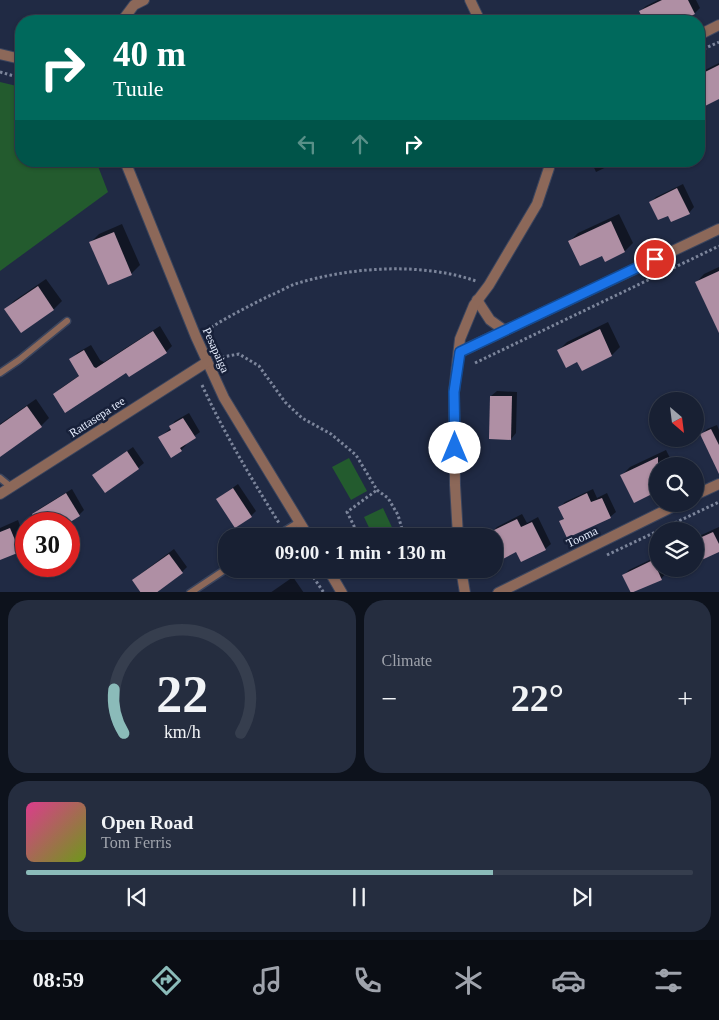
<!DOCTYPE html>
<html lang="en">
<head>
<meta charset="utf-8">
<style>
	:root { --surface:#182033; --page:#252d3f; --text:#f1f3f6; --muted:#9fa3ac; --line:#363e4e; --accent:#8bbbb9 }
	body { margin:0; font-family:Georgia,serif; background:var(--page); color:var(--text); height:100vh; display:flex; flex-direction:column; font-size:19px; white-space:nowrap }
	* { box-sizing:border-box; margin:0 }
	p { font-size:16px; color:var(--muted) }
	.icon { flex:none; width:28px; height:28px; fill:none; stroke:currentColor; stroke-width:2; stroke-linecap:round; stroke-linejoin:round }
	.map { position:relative; height:592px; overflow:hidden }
	.side { display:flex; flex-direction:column; gap:8px; padding:8px; background:#0d121c; flex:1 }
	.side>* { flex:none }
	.guide { position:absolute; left:15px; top:15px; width:690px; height:152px; border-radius:20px; box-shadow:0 1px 4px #0004,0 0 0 1px var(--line); background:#00695c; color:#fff; overflow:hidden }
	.needle { width:32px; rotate:152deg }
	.buttons { position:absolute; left:649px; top:392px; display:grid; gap:10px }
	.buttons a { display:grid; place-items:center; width:55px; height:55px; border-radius:50%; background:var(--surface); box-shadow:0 1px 4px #0004,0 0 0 1px var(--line); font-size:25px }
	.speed { position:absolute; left:15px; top:512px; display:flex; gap:10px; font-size:25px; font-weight:700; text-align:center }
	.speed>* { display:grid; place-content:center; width:65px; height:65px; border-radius:50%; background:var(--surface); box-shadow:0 1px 4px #0004,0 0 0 1px var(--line); line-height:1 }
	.speed .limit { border:8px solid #d22; background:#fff; color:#111 }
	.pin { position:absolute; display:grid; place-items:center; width:42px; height:42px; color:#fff; margin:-21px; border:2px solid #fff; border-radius:50%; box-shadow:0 1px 5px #0007 }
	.me { position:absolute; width:55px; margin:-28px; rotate:0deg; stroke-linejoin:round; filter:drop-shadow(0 0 4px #0008) }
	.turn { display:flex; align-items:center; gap:18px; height:105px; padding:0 15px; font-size:22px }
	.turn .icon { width:65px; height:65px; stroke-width:2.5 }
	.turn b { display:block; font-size:35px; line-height:42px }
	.lanes { display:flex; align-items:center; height:48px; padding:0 15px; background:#0003; justify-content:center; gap:25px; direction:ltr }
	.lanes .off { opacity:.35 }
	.big { font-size:38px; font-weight:700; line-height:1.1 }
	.side .widget { flex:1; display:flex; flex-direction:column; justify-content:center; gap:8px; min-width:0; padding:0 18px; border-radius:20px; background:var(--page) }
	.side .dial { align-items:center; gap:0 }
	.dial svg { height:130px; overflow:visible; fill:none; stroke:var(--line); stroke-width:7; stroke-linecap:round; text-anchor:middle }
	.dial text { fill:var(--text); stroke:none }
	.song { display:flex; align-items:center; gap:15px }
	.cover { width:60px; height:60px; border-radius:8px; background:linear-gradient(135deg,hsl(330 70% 55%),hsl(80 70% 35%)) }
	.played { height:5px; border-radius:2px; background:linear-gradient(90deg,var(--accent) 70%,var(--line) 70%) }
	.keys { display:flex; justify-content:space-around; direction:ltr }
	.heat { display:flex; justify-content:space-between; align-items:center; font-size:28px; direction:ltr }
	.side .tiles { flex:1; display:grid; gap:8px; grid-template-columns:1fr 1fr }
	.widget:last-child { grid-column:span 2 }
	.trip { position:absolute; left:218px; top:528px; width:285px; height:50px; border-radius:20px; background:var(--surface); box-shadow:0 1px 4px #0004,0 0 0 1px var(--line); font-weight:700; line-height:50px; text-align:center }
	.tabs { display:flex; height:80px; justify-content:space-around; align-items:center; background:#0a0d14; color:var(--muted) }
	.tabs .icon { width:35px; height:35px }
	.tabs .on { color:var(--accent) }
	.tabs b { font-size:22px; color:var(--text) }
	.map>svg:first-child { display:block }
</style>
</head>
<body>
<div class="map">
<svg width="719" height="593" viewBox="0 0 719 593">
	<rect width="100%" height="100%" fill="#202a44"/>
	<!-- green -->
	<g fill="#235b2e">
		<path d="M0,82L21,87V161H96L108,192L0,271Z"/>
		<path d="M349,458L367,491L351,500L332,467Z"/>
		<path d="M383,508L396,536H373L364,517Z"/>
	</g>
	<!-- shadow -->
	<g fill="#0007">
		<path d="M658,0H696L700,8L695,13L678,21H645L640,11L646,6Z"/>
		<path d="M719,63V97L699,107V73Z"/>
		<path d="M591,161H619L596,172Z"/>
		<path d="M683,184L694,207L689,213L669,214L651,202L656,197Z"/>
		<path d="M619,214L633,243L625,251L603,254L570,241L578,233Z"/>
		<path d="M122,224L140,265L131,274L108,283L91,242L99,234Z"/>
		<path d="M719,267V312L696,283L704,274Z"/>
		<path d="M46,279L62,301L54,309L21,331L6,309L14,301Z"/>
		<path d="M608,322L620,347L612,355L582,369L578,361L559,350L567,342Z"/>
		<path d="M160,326L172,346L166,352L126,371L55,394L61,388L80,375L71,360L77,353L91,345L100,360L104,362Z"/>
		<path d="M497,391L517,392L516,433L511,439L491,396Z"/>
		<path d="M36,399L49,418L41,426L0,445V424Z"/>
		<path d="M189,413L200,432L185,443L186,445L181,450L160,437L171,428L170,427L175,421Z"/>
		<path d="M717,425L719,430V459L701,435L707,429Z"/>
		<path d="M133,447L144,463L138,468L94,475Z"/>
		<path d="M666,450L674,466H658L622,475L630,467Z"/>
		<path d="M238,484L256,511L251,516L217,499Z"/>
		<path d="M72,489L84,510L79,515H33L39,509Z"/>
		<path d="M593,489L597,498L607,493L616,512L610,517L560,522L565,517L560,507L565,502Z"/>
		<path d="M522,514L527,523L538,517L551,544L545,549L516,551L492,532L497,527Z"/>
		<path d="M18,520L26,543L19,550L0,558V528Z"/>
		<path d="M719,527V551L695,562V538Z"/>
		<path d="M174,549L187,567L182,572L139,575Z"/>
		<path d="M658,556V569H664L666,573L661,579L624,575L629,570Z"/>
		<path d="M293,577L304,593H270Z"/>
	</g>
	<!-- building -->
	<g fill="#af8fa4">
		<path d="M662,0H688L695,14L681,21H644L639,11Z"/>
		<path d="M719,65V99L699,109V75Z"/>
		<path d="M677,188L690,214L671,222L668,216L658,220L649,202Z"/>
		<path d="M611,221L625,252L605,262L602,256L580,266L568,241Z"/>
		<path d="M114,232L132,275L108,285L89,242Z"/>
		<path d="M719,271V333L695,282Z"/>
		<path d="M38,286L54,310L21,333L4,309Z"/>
		<path d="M600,329L612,356L582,371L577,362L566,368L557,350Z"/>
		<path d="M153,331L167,353L129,377L126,373L65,413L53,394L79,376L69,359L84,350L94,367L96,368Z"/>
		<path d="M490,396H512L511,440L489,439Z"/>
		<path d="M27,406L42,427L0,457V425Z"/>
		<path d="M183,418L196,438L180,448L182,451L171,458L158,437L171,430L169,426Z"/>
		<path d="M711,429L719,445V474L700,434Z"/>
		<path d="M127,451L139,469L105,493L92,475Z"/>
		<path d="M658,457V491L634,503L620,475Z"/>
		<path d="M233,488L252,517L235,528L216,499Z"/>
		<path d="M66,493L80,516L67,524H38L32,514Z"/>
		<path d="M587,493L591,502L602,498L611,518L567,538L559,521L564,519L558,507Z"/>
		<path d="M517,519L521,527L532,522L546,550L521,562L516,552L503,559L490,532Z"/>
		<path d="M10,528L20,552L0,560V532Z"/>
		<path d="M713,532L719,544V552L695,563V540Z"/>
		<path d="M169,554L183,573L156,593H141L132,580Z"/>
		<path d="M653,560L662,580L631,593L622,575Z"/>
	</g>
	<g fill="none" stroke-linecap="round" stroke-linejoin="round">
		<!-- service casing -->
		<g stroke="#3b455e" stroke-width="9">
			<g id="service">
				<path d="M0,373L19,360L67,321"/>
				<path d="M0,478L11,487"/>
				<path d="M276,536L299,522"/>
				<path d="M190,593L226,569"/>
			</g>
		</g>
		<!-- minor casing -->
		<g stroke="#3b455e" stroke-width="12">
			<g id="minor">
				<path d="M470,0L480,21"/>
				<path d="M122,21L134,5L144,0"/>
				<path d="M699,35L719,25"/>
				<path d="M0,54L21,59"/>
				<path d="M125,161L196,337L224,398L308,536"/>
				<path d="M477,300L490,320L504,330"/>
				<path d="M460,352L719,229"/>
				<path d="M0,494L207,362"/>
				<path d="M695,495L719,484"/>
				<path d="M458,536L455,485L454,392L460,339L474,305L489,285L537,204L549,168L546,161"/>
				<path d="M328,569L342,593"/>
				<path d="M461,569L465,593"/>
				<path d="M498,593L678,504"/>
			</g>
		</g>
		<!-- path -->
		<g stroke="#7c859b" stroke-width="3" stroke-dasharray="2.5 2.5" stroke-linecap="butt">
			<path d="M699,51L719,42"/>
			<path d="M0,72L21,78"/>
			<path d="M207,330C227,317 249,306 271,295C279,292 287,287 295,284C350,267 421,262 476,281"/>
			<path d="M217,358L239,354L259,366L285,402L302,418L331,434L356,455L377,490L388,498L398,515L404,536"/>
			<path d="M475,363L719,246"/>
			<path d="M202,385C224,433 251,478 279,523"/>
			<path d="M359,536L347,512L377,490"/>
			<path d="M607,555L719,502"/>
			<path d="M308,569L324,593"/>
		</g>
		<!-- service -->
		<use href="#service" stroke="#8c6859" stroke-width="6"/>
		<!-- minor -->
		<use href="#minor" stroke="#8c6859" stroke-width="10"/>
	</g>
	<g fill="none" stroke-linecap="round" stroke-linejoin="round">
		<!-- route casing -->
		<g stroke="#114b97" stroke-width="12">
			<path id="route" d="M455,448L454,392L460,352L655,259"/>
		</g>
		<!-- route -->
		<use href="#route" stroke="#1a73e8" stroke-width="9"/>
	</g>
	<g text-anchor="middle" stroke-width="5" stroke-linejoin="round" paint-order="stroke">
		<!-- street labels -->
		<g font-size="12" fill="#e4ebfc" stroke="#172039">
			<text transform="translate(216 350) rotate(66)" y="4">Pesapaiga</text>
			<text transform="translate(97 417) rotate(-33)" y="4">Rattasepa tee</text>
			<text transform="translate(582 537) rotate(-26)" y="4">Tooma</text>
		</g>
	</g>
</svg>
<div class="buttons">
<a><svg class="needle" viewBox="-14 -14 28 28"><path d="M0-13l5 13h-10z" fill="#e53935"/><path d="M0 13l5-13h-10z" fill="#9fa3ac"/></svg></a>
<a><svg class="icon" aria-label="search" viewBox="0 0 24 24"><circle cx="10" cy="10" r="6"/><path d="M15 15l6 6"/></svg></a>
<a><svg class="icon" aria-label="layers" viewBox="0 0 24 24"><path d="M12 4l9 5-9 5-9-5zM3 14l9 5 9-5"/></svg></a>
</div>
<div class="speed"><div class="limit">30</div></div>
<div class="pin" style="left:655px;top:259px;background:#d93025"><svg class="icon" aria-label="arrive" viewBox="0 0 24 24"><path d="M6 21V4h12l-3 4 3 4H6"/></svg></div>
<svg class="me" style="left:455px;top:448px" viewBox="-20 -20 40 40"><circle r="19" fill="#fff"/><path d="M0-13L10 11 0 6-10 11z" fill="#1a73e8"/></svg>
<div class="trip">09:00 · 1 min · 130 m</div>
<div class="guide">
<div class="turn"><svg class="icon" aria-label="right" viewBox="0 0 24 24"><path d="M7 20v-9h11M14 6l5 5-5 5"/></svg><div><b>40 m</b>Tuule</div></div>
<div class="lanes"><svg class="icon off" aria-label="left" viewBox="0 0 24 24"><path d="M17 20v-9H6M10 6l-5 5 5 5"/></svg><svg class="icon off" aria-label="ahead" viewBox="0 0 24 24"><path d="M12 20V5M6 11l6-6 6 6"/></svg><svg class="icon" aria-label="right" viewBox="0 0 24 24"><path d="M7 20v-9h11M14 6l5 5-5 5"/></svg></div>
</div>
</div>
<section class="side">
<div class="tiles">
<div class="widget dial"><svg viewBox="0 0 100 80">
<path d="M14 69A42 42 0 1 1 86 69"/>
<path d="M14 69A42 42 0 0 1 8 42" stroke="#8bbbb9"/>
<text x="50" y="56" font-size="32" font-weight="700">22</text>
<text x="50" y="72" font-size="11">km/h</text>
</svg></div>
<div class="widget"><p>Climate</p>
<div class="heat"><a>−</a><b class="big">22°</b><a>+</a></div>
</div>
<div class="widget">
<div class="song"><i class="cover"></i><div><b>Open Road</b><p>Tom Ferris</p></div></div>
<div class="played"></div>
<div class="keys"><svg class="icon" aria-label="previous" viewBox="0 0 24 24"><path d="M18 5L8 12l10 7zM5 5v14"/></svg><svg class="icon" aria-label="pause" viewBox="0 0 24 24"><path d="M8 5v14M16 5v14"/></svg><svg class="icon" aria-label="next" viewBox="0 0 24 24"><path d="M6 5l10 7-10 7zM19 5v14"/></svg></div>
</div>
</div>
</section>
<nav class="tabs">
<b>08:59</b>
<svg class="icon on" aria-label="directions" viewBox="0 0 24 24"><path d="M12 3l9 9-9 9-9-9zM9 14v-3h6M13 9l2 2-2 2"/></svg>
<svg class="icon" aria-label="music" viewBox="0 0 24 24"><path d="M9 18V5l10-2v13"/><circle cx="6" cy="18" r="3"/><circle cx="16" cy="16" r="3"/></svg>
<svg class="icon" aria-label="phone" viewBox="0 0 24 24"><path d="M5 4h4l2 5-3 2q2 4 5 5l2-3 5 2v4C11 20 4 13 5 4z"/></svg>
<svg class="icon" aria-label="climate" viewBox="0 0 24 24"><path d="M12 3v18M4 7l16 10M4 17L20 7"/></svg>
<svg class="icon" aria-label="car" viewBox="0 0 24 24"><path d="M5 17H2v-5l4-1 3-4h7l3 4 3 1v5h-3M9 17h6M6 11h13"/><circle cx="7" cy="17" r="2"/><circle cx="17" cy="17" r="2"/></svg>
<svg class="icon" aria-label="filters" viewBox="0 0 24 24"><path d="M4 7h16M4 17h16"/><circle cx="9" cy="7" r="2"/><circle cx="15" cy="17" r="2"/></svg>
</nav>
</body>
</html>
